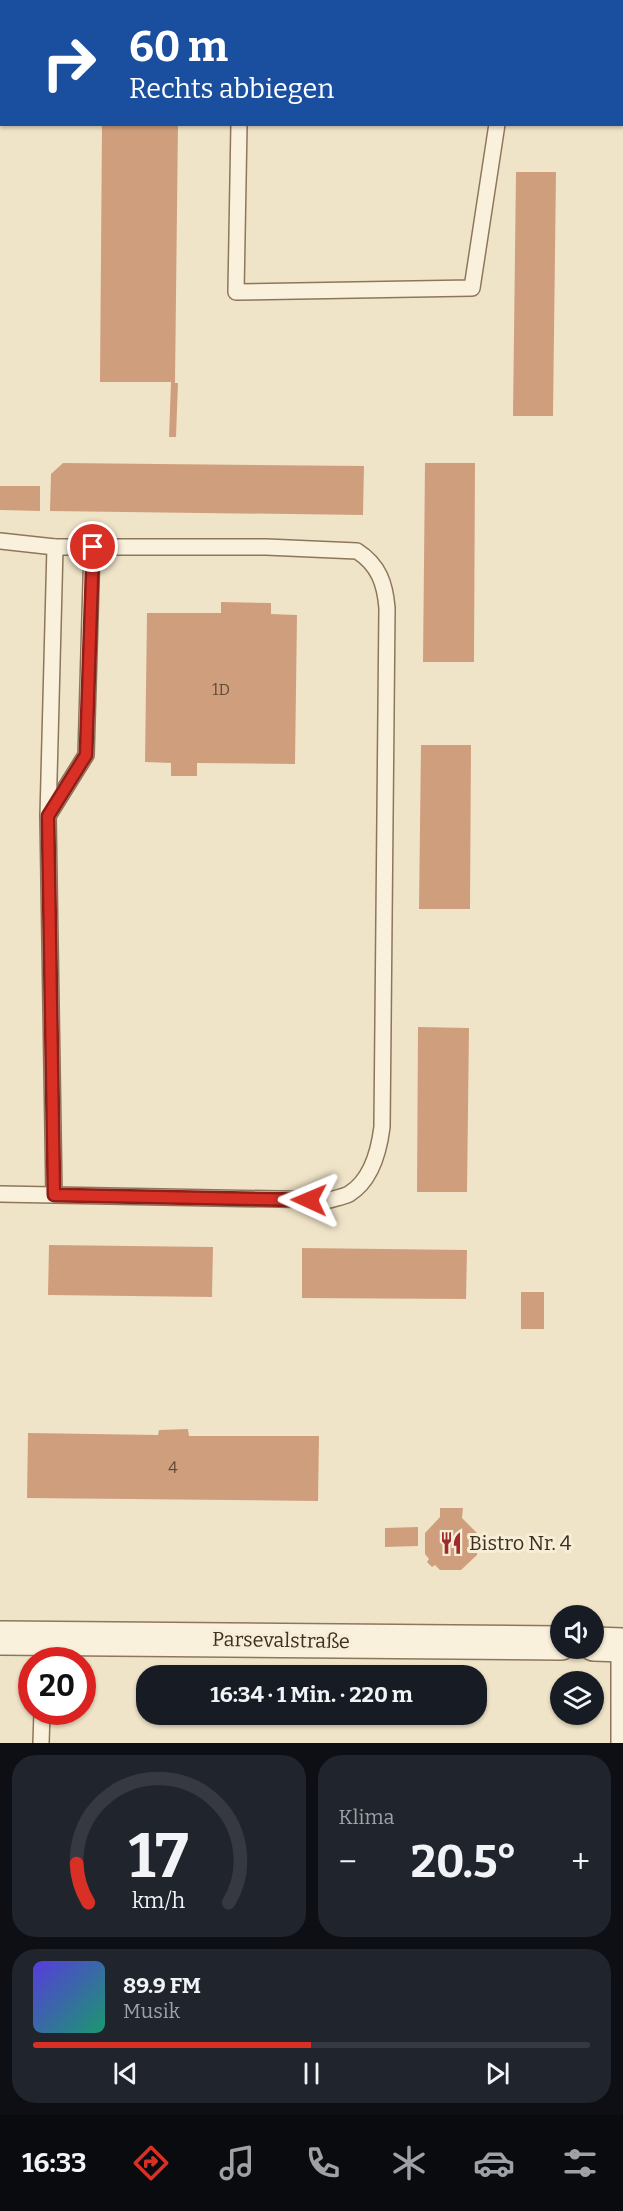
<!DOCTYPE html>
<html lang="de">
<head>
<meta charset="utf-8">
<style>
	:root { --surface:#171b24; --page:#20242c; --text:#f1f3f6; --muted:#9ea1a6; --line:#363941; --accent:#d93025 }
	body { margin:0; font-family:Bitter,serif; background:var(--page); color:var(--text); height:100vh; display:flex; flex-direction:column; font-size:22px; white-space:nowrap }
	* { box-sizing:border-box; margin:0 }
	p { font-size:20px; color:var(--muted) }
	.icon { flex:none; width:33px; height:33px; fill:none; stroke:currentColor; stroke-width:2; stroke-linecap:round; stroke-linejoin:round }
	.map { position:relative; height:1743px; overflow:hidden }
	.drawer { display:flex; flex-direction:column; gap:12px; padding:12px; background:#0d0f14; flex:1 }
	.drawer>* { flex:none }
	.hud { position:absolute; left:0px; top:0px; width:624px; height:126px; box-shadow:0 2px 4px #0004; background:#1a4fa0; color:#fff; overflow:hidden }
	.buttons { position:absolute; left:550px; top:1605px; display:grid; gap:12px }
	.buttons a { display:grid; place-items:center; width:54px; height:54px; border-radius:50%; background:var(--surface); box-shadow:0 2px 4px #0004; font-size:30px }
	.speed { position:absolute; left:18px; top:1647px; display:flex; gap:12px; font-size:30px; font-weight:700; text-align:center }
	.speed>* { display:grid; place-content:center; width:78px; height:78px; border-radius:50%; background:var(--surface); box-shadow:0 2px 4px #0004; line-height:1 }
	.speed .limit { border:9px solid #d22; background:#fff; color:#111 }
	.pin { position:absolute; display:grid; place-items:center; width:51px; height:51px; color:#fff; margin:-26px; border:3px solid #fff; border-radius:50%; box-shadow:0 2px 6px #0007 }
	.me { position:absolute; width:66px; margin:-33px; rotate:271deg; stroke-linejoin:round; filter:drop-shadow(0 0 4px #0008) }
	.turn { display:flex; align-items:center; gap:21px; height:126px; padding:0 30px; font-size:27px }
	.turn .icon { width:78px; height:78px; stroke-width:2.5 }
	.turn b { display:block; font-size:42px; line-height:51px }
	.big { font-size:45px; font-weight:700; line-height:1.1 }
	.drawer .widget { flex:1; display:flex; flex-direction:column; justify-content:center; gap:9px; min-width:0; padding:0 21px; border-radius:24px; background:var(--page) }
	.drawer .dial { align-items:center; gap:0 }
	.dial svg { height:156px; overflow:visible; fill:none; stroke:var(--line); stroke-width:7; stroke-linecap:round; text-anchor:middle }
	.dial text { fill:var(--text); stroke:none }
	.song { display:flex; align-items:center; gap:18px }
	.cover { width:72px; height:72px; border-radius:9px; background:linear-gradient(135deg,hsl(250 70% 55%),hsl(160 70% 35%)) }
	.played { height:6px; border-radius:3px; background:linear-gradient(90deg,var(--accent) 50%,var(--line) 50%) }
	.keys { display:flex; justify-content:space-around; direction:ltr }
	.heat { display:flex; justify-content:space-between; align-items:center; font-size:33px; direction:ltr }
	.drawer .tiles { flex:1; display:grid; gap:12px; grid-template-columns:1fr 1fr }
	.widget:last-child { grid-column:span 2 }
	.trip { position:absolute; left:136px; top:1665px; width:351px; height:60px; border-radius:24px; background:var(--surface); box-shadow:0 2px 4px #0004; font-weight:700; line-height:60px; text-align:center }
	.dock { display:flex; height:96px; justify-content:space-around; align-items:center; background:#090b0e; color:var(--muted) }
	.dock .icon { width:42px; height:42px }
	.dock .active { color:var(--accent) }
	.dock b { font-size:27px; color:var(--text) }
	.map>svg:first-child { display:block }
</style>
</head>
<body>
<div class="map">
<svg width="623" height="1743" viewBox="0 0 623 1743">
	<rect width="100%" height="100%" fill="#f0e4c8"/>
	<!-- building -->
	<g fill="#cf9f7d">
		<path d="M102,124H178L175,383H178L176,437H169L171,382H100Z"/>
		<path d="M516,172H556L553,416H513Z"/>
		<path d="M63,463L364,466L363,515L50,511L51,474Z"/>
		<path d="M425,463H475L474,662H423Z"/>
		<path d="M0,486H40V511L0,510Z"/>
		<path d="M221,602L271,603V614L297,615L295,764L197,763V776H171V763L145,762L147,613H221Z"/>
		<path d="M421,745H471L470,909H419Z"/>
		<path d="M418,1027L469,1028L467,1192H417Z"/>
		<path d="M49,1245L213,1247L212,1297L48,1295Z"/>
		<path d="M302,1248L467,1250L466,1299L302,1298Z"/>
		<rect x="521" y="1292" width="23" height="37"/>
		<path d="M188,1429L189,1436H319L318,1501L27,1498L28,1433L158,1435L159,1430Z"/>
		<path d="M440,1508H463L462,1518L477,1533V1555L461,1570H440L435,1565L432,1567L427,1562L429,1559L425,1554V1533L440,1517Z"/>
		<path d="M418,1527V1546L385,1547V1528Z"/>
		<rect x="341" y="1714" width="37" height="10"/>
	</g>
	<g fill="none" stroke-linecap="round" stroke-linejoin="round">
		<!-- service casing -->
		<g stroke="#8d765c" stroke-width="18">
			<g id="service">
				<path d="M515,2L516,0"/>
				<path d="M239,124L236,292L472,288L497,124"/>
				<path d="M0,541L55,547H92"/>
				<path d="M48,816L55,547"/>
				<path d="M0,1194L330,1200C336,1198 343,1197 349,1194C372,1180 379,1151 382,1127L387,608C385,584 379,565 357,551L266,547H92L86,755L48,816L54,1195"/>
				<path d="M41,1638L42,1660"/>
				<path d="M41,1743L42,1712"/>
				<path d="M619,1743V1645"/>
			</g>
		</g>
		<!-- tertiary casing -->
		<g stroke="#8d765c" stroke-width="36">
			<g id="tertiary">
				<path d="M0,1638L561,1643"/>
				<path d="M594,1644L623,1645"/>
			</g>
		</g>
		<!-- service -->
		<use href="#service" stroke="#faf1dc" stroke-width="15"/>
		<!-- tertiary -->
		<use href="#tertiary" stroke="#faf1dc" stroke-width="33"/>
	</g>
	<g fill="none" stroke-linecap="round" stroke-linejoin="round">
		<!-- route casing -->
		<g stroke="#8d1f18" stroke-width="15">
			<path id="route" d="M93,547L86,755L48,816L54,1195L309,1200"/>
		</g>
		<!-- route -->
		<use href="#route" stroke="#d93025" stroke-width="10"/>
	</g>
	<!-- icons -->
	<defs>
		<g id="restaurant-bare" transform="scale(1.8)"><path d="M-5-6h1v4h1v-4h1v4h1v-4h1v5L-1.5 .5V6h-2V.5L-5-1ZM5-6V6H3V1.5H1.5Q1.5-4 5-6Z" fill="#9e2a2b" stroke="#f7eed8" stroke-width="2.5" paint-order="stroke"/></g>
	</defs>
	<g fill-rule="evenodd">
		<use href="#restaurant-bare" x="451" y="1543"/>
	</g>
	<g text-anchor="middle" stroke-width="6" stroke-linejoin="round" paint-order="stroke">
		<!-- number labels -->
		<g font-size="16" fill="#624a37">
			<text x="221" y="695">1D</text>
			<text x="173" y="1473">4</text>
		</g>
		<!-- poi labels -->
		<g font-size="20" fill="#3d2e20" stroke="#f7eed8" text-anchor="start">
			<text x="469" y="1550">Bistro Nr. 4</text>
		</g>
		<!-- street labels -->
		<g font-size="20" fill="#3d2e20" stroke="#f7eed8">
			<text transform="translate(281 1640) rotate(1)" y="7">Parsevalstraße</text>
		</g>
	</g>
</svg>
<div class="buttons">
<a><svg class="icon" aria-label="sound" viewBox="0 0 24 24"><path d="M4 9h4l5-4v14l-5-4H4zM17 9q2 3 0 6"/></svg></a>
<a><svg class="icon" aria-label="layers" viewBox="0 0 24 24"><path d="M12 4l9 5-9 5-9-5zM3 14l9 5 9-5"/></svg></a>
</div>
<div class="speed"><div class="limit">20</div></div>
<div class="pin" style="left:93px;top:547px;background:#d93025"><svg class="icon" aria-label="arrive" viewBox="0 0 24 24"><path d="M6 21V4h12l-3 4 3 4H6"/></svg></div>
<svg class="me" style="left:309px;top:1200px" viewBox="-20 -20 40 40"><path d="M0-17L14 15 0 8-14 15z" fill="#d93025" stroke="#fff" stroke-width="4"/></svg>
<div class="trip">16:34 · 1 Min. · 220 m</div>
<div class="hud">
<div class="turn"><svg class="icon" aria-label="right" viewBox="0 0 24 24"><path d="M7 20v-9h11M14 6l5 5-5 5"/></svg><div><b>60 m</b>Rechts abbiegen</div></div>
</div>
</div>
<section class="drawer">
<div class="tiles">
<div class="widget dial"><svg viewBox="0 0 100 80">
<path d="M14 69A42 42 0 1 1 86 69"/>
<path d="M14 69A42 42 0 0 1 8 49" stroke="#d93025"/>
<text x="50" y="56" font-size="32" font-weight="700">17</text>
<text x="50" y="72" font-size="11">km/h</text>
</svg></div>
<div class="widget"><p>Klima</p>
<div class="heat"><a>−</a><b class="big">20.5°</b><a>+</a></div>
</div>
<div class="widget">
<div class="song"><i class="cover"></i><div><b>89.9 FM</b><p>Musik</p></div></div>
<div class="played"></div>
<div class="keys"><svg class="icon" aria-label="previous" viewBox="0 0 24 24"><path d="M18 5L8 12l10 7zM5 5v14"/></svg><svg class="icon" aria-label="pause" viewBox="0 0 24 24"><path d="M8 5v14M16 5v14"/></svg><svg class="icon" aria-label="next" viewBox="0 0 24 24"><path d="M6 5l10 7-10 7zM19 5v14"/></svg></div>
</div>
</div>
</section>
<nav class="dock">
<b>16:33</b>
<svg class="icon active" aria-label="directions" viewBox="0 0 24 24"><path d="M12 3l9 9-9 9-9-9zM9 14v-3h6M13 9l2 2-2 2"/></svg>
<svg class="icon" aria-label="music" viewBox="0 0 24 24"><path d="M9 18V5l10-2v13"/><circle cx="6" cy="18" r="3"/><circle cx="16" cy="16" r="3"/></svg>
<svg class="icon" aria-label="phone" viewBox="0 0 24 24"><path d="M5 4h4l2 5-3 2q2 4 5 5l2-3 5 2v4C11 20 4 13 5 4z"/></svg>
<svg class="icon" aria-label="climate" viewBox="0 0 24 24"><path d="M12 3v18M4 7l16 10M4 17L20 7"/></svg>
<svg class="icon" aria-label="car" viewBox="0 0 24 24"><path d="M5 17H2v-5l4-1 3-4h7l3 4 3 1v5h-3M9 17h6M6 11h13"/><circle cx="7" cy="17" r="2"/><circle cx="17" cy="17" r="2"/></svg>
<svg class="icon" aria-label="filters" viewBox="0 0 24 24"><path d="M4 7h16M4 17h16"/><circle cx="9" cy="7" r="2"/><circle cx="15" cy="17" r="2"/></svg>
</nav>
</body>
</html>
